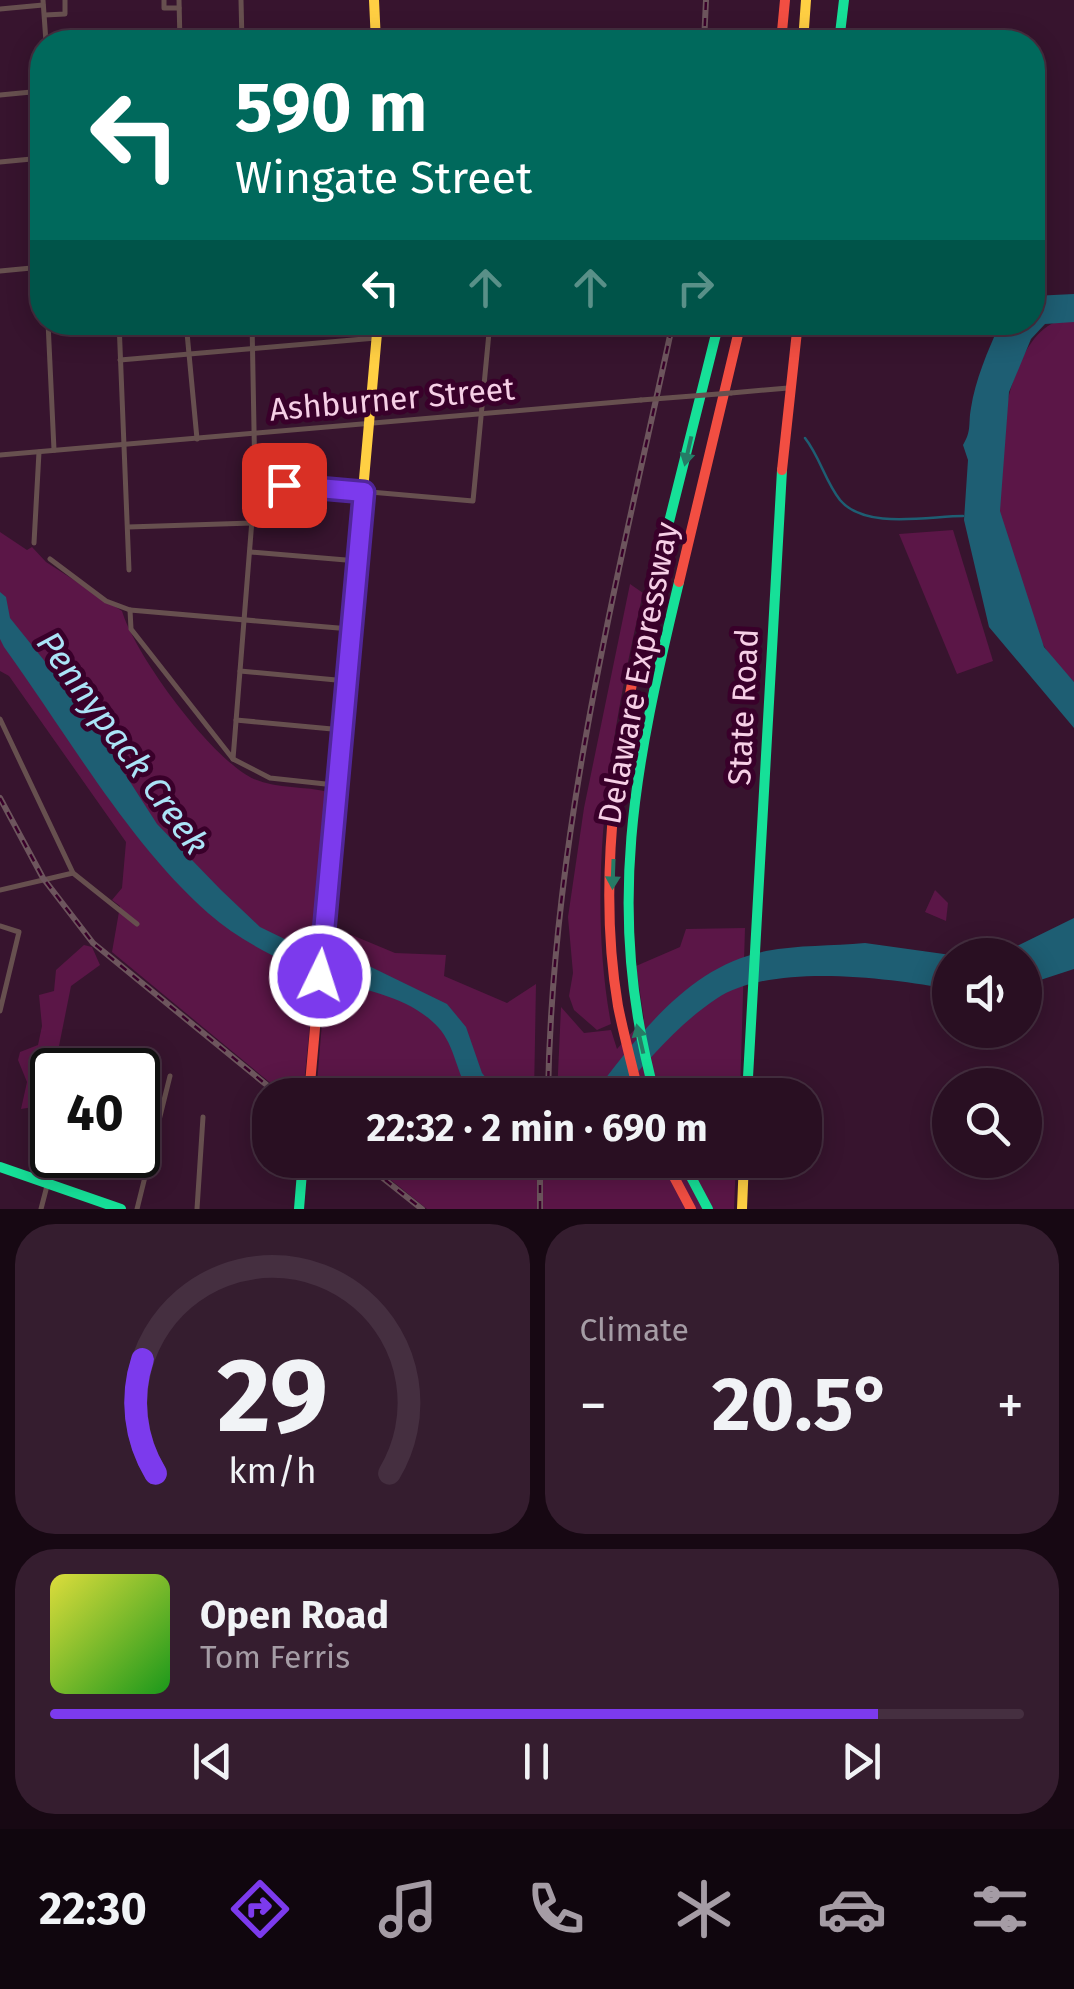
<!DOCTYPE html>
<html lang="en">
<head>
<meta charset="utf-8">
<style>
	:root { --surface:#290f22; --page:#351d2f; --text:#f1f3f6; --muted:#a59ca5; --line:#452f40; --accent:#7c3aed }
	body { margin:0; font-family:"Fira Sans",sans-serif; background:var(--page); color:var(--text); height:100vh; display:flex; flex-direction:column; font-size:38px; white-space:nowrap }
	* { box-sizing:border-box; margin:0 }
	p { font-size:32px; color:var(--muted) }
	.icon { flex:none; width:55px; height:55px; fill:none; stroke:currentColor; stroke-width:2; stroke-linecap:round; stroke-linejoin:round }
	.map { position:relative; height:1209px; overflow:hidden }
	.side { display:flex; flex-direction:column; gap:15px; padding:15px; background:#170813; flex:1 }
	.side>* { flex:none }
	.hud { position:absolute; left:30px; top:30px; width:1015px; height:305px; border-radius:40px; box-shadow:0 5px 25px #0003,0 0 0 2px var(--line); background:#00695c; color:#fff; overflow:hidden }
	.buttons { position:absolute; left:932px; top:938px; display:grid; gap:20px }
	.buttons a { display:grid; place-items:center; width:110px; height:110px; border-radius:50%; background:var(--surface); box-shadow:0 5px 25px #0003,0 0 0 2px var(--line); font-size:50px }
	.speed { position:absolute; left:30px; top:1048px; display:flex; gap:20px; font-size:50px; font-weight:700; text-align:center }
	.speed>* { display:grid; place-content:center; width:130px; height:130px; border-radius:50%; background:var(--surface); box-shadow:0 5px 25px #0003,0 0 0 2px var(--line); line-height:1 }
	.speed .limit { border:5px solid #111; border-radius:15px; background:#fff; color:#111 }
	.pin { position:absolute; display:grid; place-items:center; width:85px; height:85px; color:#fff; margin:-42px; border-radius:20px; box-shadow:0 5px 15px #0006 }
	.me { position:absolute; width:110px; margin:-55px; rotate:4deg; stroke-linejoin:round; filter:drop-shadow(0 0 8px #0008) }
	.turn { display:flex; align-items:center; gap:35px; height:210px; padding:0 40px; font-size:45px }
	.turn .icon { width:130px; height:130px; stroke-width:2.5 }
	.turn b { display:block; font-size:70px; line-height:85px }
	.lanes { display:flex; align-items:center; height:95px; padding:0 40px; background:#0003; justify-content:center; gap:50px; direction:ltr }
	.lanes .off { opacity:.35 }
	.big { font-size:75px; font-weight:700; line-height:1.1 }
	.side .card { flex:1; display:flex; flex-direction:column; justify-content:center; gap:15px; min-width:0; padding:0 35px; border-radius:40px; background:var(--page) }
	.side .dial { align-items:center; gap:0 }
	.dial svg { height:260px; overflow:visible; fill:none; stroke:var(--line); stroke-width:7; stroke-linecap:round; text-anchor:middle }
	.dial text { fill:var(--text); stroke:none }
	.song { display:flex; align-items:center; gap:30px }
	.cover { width:120px; height:120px; border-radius:15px; background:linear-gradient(135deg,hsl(60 70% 55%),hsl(120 70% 35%)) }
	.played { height:10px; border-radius:5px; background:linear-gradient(90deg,var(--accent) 85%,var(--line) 85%) }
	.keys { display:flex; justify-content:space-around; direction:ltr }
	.heat { display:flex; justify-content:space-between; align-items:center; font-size:55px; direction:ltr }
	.side .tiles { flex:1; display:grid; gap:15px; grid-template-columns:1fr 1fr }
	.card:last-child { grid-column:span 2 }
	.trip { position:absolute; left:252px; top:1078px; width:570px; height:100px; border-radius:40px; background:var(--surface); box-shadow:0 5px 25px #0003,0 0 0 2px var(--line); font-weight:700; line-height:100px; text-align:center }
	.dock { display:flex; height:160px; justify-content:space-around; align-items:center; background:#10060e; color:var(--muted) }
	.dock .icon { width:70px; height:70px }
	.dock .on { color:var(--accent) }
	.dock b { font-size:45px; color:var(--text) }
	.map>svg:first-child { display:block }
</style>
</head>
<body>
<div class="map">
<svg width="1074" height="1209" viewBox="0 0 1074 1209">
	<rect width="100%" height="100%" fill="#37142e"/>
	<!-- green -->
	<g fill="#5b1647">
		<path d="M1062,320L1074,322V682C1064,671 1050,659 1044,646C1032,624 1005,539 1000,513C992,465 1006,332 1062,320Z"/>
		<path d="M953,530L993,661L957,674L899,534Z"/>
		<path d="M0,532L27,550L32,547L46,562L122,611C135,655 212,760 254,779C278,789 305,786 329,792L318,932L332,937L335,928L395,953L446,955L444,976L507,1003L536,984L534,1095H316L325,987L314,982L303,1095H285L112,952L120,906L112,900L122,888L126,842L9,676L0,671Z"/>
		<path d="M630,584L643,593C611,733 585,881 611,1024L597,1030L574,1010L569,996L573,973L568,917L584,808Z"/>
		<path d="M935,890L948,903L946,921L925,912Z"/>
		<path d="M745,928L740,1095H557L561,1007L584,1033L611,1030L617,1049L644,1019L636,966L680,947L686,929Z"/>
		<path d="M84,945L92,947L100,965L71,986L59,1046L67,1061L45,1076L40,1092L46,1105L21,1109L27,1082L18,1060L20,1052L38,1045L42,1026L39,995L54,991L56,970Z"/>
		<path d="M366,1160H736L734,1209H427Z"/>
	</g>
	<!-- water -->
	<g fill="#1e5e73">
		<path d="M1074,294V322L1045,324L1031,339L1009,392L1000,511L1044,647L1074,682V728L989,627L964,520L968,460L963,445C972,430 968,424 971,408C975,381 988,350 999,326L1032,322L1033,296Z"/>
		<path d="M0,592L6,597L10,618L84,710L157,824L221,890L260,927L299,946L334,949L447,1004L466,1027L482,1073L500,1095H471C456,1074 456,1047 438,1027C409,996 367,992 328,978C286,964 242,943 208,913C128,842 67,734 4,647L0,639Z"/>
		<path d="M1074,918V969L1025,985V955H999Z"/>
		<path d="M865,943L951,955L950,989C888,978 771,962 716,999C677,1025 648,1061 617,1095H593C638,1036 688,966 766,951C798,945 832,946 865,943Z"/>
	</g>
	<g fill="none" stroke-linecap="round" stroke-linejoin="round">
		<!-- stream -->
		<path stroke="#1e5e73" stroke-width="2.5" d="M805,438C820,457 825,481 840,500C865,530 929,516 963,516"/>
		<!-- street -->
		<g stroke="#67504f" stroke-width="5">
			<path d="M43,0L46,42"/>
			<path d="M164,0V8H179"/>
			<path d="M179,0L180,42"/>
			<path d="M241,0L242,42"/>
			<path d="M0,9L43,5"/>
			<path d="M45,15L65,14V0"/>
			<path d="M106,42V33L118,32L119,42"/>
			<path d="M0,95L42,91"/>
			<path d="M0,162L42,158"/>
			<path d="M0,271L42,267"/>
			<path d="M48,322L54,450"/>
			<path d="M119,322L129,570"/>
			<path d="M186,322L197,439"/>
			<path d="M120,360L376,338"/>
			<path d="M731,393L788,388"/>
			<path d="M0,455L641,400"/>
			<path d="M256,482L473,501L490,322"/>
			<path d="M128,527L252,523"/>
			<path d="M34,543L39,452"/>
			<path d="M251,552L358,561"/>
			<path d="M50,559L106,601L130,610L350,629"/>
			<path d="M130,610L131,629L233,759L270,778L335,785"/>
			<path d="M240,671L347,681"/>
			<path d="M0,719L73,873L137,924"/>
			<path d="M236,720L343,730"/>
			<path d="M233,759L255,482L252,322"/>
			<path d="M0,890L73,873"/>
			<path d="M0,926L19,932L0,1011"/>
			<path d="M41,1209L55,1155"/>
			<path d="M137,1209L170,1076"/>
			<path d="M197,1209L203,1117"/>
		</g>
		<!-- fast -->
		<g stroke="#16e098" stroke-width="10">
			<path d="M839,42L844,0"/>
			<path d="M652,590L719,322"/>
			<path d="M655,1095C604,909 635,765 679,582"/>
			<path d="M747,1095L782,470"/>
			<path d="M682,1160L708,1209"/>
			<path d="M0,1167L121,1209"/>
			<path d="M299,1209L303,1160"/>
		</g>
		<!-- slow -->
		<g stroke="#ffcf43" stroke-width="10">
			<path d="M374,0L376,42"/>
			<path d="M803,42L806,0"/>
			<path d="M346,682L378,322"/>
			<path d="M742,1209L744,1160"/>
		</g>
		<!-- jam -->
		<g stroke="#f24e42" stroke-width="10">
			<path d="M781,42L785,0"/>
			<path d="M782,470L798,322"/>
			<path d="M679,582L741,322"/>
			<path d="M309,1095L346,682"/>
			<path d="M639,1095C632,1065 624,1036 618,1006C595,871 621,722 652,590"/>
			<path d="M665,1160L691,1209"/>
		</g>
		<!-- rail casing -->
		<g stroke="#6d555d" stroke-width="6">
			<g id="rail">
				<path d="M704,42L706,0"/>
				<path d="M0,798L43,878L93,943L279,1095"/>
				<path d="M548,1095C552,833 618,577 673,322"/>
				<path d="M360,1160L422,1209"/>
				<path d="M540,1209V1160"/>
			</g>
		</g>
		<!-- rail -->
		<use href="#rail" stroke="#39002a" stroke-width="2.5" stroke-dasharray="8" stroke-linecap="butt"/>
		<!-- street-bridge -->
		<path stroke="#67504f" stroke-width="5" d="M641,400L731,393"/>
	</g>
	<!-- one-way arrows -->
	<defs><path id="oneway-solid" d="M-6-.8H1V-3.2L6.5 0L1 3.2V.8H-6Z" transform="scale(2.5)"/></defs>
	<g fill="#267b66">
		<use href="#oneway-solid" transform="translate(688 451) rotate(103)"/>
		<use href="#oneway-solid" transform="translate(613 874) rotate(92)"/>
		<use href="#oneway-solid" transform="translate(640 1039) rotate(-103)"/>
	</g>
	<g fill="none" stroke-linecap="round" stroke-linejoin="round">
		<!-- route casing -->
		<g stroke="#51269a" stroke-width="25">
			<path id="route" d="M284,485L364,492L320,976"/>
		</g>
		<!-- route -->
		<use href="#route" stroke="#7c3aed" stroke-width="18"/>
	</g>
	<g text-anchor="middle" stroke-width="10" stroke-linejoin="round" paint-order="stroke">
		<!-- street labels -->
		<g font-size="32" fill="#f6cfe6" stroke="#39002a">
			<text transform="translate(392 399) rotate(-5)" y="11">Ashburner Street</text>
			<text transform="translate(638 673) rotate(-79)" y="11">Delaware Expressway</text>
			<text transform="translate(743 707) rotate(-87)" y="11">State Road</text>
		</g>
		<!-- water labels -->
		<g font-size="35" font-style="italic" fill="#abe3f7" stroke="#39002a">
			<text transform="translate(123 743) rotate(54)" y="12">Pennypack Creek</text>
		</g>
	</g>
</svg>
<div class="buttons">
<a><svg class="icon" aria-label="sound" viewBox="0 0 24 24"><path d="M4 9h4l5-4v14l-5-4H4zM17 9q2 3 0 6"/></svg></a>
<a><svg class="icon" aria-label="search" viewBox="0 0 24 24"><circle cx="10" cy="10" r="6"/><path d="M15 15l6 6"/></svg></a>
</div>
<div class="speed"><div class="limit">40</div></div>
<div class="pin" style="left:284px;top:485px;background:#d93025"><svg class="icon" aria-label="arrive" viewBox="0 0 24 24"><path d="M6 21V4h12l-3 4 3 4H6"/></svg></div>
<svg class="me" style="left:320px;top:976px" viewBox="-20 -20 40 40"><circle r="17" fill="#7c3aed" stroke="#fff" stroke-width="3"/><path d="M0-11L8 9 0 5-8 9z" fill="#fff"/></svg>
<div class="trip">22:32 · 2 min · 690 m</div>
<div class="hud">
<div class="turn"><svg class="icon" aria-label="left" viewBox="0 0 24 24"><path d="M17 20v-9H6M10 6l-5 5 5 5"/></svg><div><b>590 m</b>Wingate Street</div></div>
<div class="lanes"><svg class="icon" aria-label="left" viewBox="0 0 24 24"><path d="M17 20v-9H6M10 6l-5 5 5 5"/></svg><svg class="icon off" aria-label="ahead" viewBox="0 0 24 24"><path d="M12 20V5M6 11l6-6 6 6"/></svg><svg class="icon off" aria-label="ahead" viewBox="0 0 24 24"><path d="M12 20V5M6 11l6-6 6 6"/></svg><svg class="icon off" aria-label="right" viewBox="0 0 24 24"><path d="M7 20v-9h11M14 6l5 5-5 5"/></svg></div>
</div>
</div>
<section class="side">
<div class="tiles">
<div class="card dial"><svg viewBox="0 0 100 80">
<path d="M14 69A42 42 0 1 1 86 69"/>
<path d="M14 69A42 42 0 0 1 10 34" stroke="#7c3aed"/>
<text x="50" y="56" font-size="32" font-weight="700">29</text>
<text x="50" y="72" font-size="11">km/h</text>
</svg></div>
<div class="card"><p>Climate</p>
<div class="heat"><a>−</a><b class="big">20.5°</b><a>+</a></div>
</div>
<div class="card">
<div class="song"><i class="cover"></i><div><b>Open Road</b><p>Tom Ferris</p></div></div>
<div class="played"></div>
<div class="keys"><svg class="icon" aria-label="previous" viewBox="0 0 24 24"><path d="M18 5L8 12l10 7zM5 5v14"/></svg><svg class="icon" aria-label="pause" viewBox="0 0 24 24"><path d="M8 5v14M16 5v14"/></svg><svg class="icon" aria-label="next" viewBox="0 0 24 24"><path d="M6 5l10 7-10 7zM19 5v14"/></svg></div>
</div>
</div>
</section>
<nav class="dock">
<b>22:30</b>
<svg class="icon on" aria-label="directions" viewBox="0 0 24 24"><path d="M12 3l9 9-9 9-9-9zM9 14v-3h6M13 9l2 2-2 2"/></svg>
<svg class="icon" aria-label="music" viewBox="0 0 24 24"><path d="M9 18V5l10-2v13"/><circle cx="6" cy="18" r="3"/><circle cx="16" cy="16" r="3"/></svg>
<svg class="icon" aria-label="phone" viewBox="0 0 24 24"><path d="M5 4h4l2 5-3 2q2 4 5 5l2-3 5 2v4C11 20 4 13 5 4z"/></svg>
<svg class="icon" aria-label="climate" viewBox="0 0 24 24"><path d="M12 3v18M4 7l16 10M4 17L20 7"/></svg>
<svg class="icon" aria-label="car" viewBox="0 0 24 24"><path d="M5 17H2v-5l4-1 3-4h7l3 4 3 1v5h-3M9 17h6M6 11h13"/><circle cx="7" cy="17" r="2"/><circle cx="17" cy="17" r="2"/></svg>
<svg class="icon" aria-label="filters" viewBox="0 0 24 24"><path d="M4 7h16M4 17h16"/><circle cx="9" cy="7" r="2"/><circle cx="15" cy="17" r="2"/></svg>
</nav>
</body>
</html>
